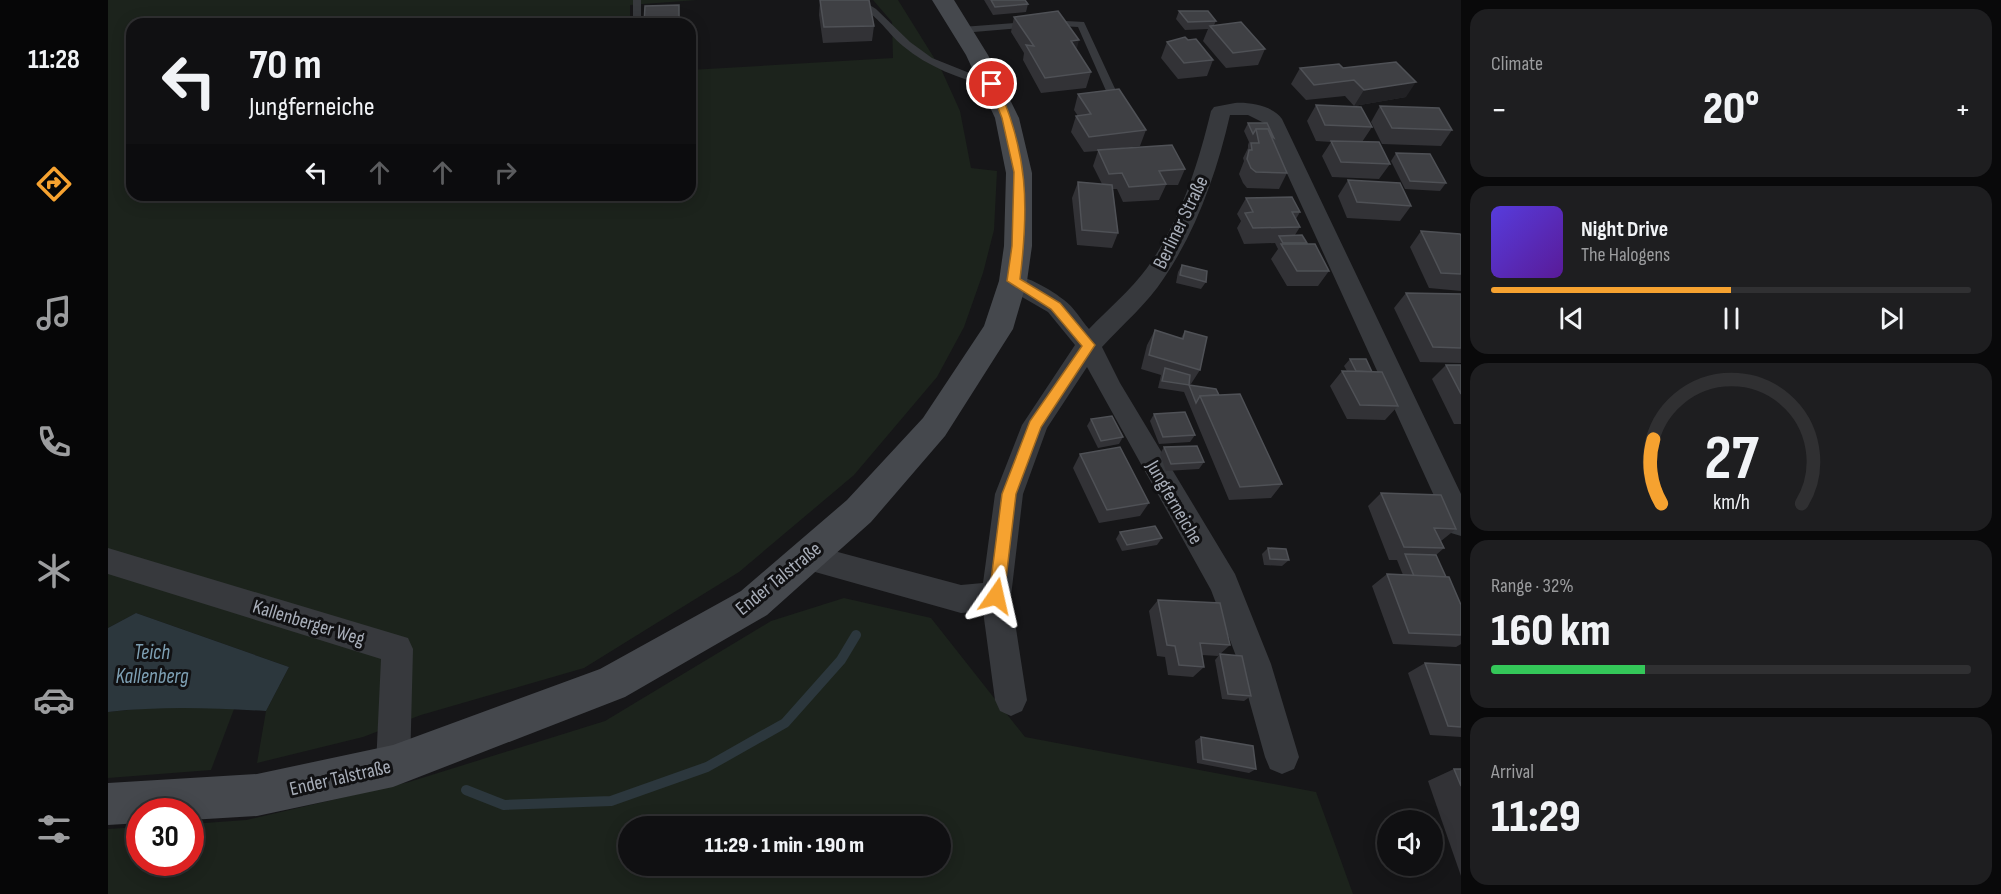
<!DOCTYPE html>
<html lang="en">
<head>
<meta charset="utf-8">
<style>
	:root { --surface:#101012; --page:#1e1e20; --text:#f1f3f6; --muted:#9c9d9f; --line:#303032; --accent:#f6a230 }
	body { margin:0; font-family:"Sofia Sans Condensed",sans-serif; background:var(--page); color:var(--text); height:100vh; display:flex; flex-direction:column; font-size:22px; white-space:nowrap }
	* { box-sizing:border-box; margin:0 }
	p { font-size:20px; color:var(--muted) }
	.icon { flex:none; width:33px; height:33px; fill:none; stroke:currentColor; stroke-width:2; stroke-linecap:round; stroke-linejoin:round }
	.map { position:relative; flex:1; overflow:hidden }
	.panel { display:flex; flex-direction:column; gap:9px; padding:9px; background:#09090a; width:540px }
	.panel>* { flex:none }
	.banner { position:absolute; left:18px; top:18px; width:570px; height:183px; border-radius:18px; box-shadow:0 3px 15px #0003,0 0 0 2px var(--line); background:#101012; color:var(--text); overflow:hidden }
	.tools { position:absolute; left:1269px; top:810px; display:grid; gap:12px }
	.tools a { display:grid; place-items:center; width:66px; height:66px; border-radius:50%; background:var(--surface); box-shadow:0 3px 15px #0003,0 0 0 2px var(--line); font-size:30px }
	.speed { position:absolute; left:18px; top:798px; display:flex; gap:12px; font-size:30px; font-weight:700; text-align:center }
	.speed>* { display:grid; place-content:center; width:78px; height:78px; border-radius:50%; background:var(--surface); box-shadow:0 3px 15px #0003,0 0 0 2px var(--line); line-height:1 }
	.speed .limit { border:9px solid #d22; background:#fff; color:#111 }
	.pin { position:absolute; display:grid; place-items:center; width:51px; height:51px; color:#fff; margin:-26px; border:3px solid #fff; border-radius:50%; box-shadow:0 2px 6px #0007 }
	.me { position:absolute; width:66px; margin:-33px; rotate:11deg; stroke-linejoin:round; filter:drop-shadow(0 0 4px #0008) }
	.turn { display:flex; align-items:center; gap:21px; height:126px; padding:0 24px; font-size:27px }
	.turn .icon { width:78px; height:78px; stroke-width:2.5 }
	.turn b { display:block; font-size:42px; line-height:51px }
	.lanes { display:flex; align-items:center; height:57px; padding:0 24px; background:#0003; justify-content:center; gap:30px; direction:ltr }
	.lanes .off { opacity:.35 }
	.big { font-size:45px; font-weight:800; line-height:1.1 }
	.panel .card { flex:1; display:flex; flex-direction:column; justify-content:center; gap:9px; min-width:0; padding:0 21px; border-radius:18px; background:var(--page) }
	.panel .dial { align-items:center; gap:0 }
	.dial svg { height:156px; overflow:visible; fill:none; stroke:var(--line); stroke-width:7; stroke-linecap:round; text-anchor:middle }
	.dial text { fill:var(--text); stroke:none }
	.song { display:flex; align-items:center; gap:18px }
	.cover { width:72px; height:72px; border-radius:9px; background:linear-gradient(135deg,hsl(250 70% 55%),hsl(270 70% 35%)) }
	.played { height:6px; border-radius:3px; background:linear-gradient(90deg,var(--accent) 50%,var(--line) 50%) }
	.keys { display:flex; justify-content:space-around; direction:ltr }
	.heat { display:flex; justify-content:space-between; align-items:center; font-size:33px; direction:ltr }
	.charge { height:9px; border-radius:4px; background:linear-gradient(90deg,#34c759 32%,var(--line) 0) }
	.trip { position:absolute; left:510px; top:816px; width:333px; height:60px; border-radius:30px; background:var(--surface); box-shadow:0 3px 15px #0003,0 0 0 2px var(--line); font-weight:800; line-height:60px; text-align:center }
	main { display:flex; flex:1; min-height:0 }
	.menu { display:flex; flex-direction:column; width:108px; justify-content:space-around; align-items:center; background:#060607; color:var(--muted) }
	.menu .icon { width:42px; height:42px }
	.menu .selected { color:var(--accent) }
	.menu b { font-size:27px; color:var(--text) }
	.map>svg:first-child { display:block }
</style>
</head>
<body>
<main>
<nav class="menu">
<b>11:28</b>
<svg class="icon selected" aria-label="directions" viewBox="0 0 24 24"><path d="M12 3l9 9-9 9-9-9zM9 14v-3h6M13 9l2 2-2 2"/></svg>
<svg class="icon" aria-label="music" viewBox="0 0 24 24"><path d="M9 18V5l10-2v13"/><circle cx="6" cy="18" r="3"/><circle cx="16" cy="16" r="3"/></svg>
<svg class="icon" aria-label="phone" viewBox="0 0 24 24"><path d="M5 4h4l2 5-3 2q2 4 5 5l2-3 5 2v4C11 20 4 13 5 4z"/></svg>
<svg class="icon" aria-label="climate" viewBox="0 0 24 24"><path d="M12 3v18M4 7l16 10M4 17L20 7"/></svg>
<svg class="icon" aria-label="car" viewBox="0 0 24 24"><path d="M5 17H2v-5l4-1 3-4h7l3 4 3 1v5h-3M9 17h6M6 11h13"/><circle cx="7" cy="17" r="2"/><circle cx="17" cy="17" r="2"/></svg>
<svg class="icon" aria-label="filters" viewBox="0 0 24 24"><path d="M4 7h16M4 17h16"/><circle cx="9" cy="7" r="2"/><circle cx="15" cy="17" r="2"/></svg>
</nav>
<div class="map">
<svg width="1353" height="894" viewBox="0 0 1353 894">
	<rect width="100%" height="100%" fill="#161618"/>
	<!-- green -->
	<g fill="#1c231c" fill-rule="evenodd">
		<path d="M0,0H589L522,5V24H24V195H582V70L785,58L784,22L765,0H790L833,69L852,111L863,168L889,171L886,230L875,273L856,327L829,377L746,475L631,572L476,668L313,715L255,737L149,763L158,711L181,667L28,613L0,628Z"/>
		<path d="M736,598L823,618L917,737L1208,792L1245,894H0V829L31,827L32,862H82L83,824L138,820L301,782L497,721L663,621ZM520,826H832V866H520Z"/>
		<path d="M93,707L126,709L103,770L0,778V712L40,708Z"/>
	</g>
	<!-- water -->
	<path fill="#2c373d" d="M28,613L181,667L158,711C105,708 53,706 0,712V628Z"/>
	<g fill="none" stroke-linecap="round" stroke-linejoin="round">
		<!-- stream -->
		<path stroke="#2c373d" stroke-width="10" d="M358,790L396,805L503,801L599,767L677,723L733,660L748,635"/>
		<!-- service -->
		<g fill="#37393d" fill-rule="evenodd">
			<rect x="525" y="0" width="8" height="24"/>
			<path d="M748,0L757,2L768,9L802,42L824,58L889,84L884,87C852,79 820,67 795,46C778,32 767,10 745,5V1Z"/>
			<path d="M939,20L976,22L1009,93L1007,95L999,93L970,27L936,25L935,23Z"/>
			<path d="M920,22L924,25L923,27L854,33L849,30L854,27Z"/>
		</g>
		<!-- minor -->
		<g fill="#37393d" fill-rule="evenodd">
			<path d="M1127,103C1142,102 1165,106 1174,119L1353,494V536L1343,533L1156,123L1140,115H1122C1109,172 1089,229 1056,278C1040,303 1014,325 994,347L1012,383L1127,574L1163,664L1191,757L1186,769L1174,774L1162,769L1157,757L1131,664L1103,590L979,367L939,428L915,494L903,596L919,700L914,711L903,716L892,711L887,700L875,611L853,613L700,570L690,566L685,557L690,548L700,544L853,585L875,583L887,494L914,425L967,345L940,312L897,287L893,281L897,275C912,271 944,290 956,300C966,307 973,320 981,329C1000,309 1023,290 1039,268C1072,222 1090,165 1103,111L1106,107Z"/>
			<path d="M0,548L300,638L305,649L302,766L297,778L285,783L273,778L268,766L273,659L0,574Z"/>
		</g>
		<!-- secondary -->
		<path fill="#45484d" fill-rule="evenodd" d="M824,0H846L880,55L911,118L924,173V246L919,281L905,329L837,436L763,522L659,615L517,697L285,787L149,816L82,820V812H32V823L0,825V783L149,774L285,745L492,669L633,591L739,500L815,418L876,326L891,281L896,246L898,173L887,118L858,55Z"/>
	</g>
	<!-- wall -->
	<g fill="#323236">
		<path d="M712,0L766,26L764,41L715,43L711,15Z"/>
		<path d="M876,0H917L920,4L918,12L885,15Z"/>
		<path d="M1071,11L1108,21L1106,25L1157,49L1150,65L1118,68L1095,41L1100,29L1077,30L1068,19Z"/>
		<path d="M906,17L968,50L983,72L978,88L933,93L915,60L916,53L903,32Z"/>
		<path d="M1080,40L1105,60L1099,76L1070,79L1053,58L1059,42Z"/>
		<path d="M1192,68H1235L1298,97L1246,106L1237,96L1198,100L1183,84Z"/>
		<path d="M970,94L1038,130L1032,146L999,150L1077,169L1070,185H1058L1051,200L1015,202L1009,189H1005L1010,233L1004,248L969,245L964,198L970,182L994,184L985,166L990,151L976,152L963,132L968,116H970L966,110Z"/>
		<path d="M1208,105L1264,127L1254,142L1282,164L1271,179L1224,177L1214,156L1223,142L1208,141L1199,121Z"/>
		<path d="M1272,106L1344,130L1333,146L1274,144L1263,122Z"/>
		<path d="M1140,123L1166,138L1165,140L1179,173L1171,189L1139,188L1135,183L1131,174L1136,161L1135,158L1140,148V145L1141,142L1136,131Z"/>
		<path d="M1288,153L1338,183L1332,191L1297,189L1283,161Z"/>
		<path d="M1240,180L1303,206L1292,221L1239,218L1230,196Z"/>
		<path d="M1138,198L1192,212L1188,219L1192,227L1187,235L1199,243L1221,271L1210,286H1179L1163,259L1170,249L1167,243L1136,244L1129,228L1133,221L1129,214Z"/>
		<path d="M1313,231L1353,236V291L1321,288L1302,247Z"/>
		<path d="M1074,265L1098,282L1093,289L1068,283L1070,272Z"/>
		<path d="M1298,293L1353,294V363L1312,362L1286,308Z"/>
		<path d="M1047,330L1073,338L1077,331L1092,370L1083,384H1081V385L1111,395L1174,484L1163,498L1121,500L1076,392L1050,388L1053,375L1033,369L1039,345Z"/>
		<path d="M1242,359L1264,372L1290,406L1277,420L1239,419L1222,386L1234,371H1239L1236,366Z"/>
		<path d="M1338,365H1353V424H1346L1324,379Z"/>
		<path d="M1046,414L1087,435L1082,442L1051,444L1042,421Z"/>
		<path d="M983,419L1015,437L1011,444L990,448L979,426Z"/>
		<path d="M1056,447L1096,462L1091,469L1058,471L1052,454Z"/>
		<path d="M972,454L1041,503L1032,516L991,523L965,468Z"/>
		<path d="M1273,493L1348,529L1333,541L1336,548L1328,555L1338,577L1353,605V644L1348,647L1285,644L1264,586L1279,574L1295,575L1289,560H1281L1260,506Z"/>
		<path d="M1012,532L1054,538L1049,545L1014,551L1008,539Z"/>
		<path d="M1160,548L1181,560L1174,566L1156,565L1154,554Z"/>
		<path d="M1050,600L1122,645L1110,656L1094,655L1096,667L1085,677L1060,675L1057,657L1049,656L1041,611Z"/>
		<path d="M1112,654L1143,696L1136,701L1114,699L1107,660Z"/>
		<path d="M1317,663L1353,665V737L1322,735L1300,673Z"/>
		<path d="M1093,737L1148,769L1141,773L1089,763L1087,741Z"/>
		<path d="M1346,769H1353V876L1320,781Z"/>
	</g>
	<!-- shaded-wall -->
	<g fill="#212124">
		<path d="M571,5L572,20V24H571Z"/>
		<path d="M971,40L967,56L963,41Z"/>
		<path d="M1308,82L1298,97L1246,106L1256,90Z"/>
	</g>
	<!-- building -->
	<g fill="#3f4044" stroke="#4f5156" stroke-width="1.5">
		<path d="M712,0H761L766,26L716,27Z"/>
		<path d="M883,0H917L920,4L887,7Z"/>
		<path d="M571,5V24H536L537,6Z"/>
		<path d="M950,11L971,40L963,41L983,72L937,78L918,45L926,46L906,17Z"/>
		<path d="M1071,11H1100L1108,21L1080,22Z"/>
		<path d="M1133,22L1157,49L1125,53L1102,26Z"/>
		<path d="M1077,37L1080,40L1088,39L1105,60L1076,63L1059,42Z"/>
		<path d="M1288,62L1308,82L1256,90L1246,80L1206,85L1192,68L1231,64L1235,68Z"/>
		<path d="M1011,89L1038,130L981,137L968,116L983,114L970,94Z"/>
		<path d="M1208,105L1253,107L1264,127L1217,125Z"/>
		<path d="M1272,106L1331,108L1344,130L1284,128Z"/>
		<path d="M1140,123H1159L1166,138L1164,137L1160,129H1148L1145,134Z"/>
		<path d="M1148,129H1160L1179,173L1148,172L1143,168L1139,159L1141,150H1144L1143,143H1151Z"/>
		<path d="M1223,141L1271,142L1282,164L1233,162Z"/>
		<path d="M1064,145L1077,169L1051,171L1058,184L1021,187L1014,173L1001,174L990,150Z"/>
		<path d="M1288,153L1322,154L1338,183L1302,181Z"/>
		<path d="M1240,180L1292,183L1303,206L1249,202Z"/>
		<path d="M970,182L1004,185L1010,233L974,230Z"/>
		<path d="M1184,197L1192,212H1184L1192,227L1145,228L1137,213L1145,212L1138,198Z"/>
		<path d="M1313,231L1352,234L1353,236V274L1333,273Z"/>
		<path d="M1194,235L1199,243H1175L1171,236Z"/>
		<path d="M1173,244H1207L1221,271H1189Z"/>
		<path d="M1074,265L1099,271L1098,282L1072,275Z"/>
		<path d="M1298,293L1353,294V348L1325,347Z"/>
		<path d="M1047,330L1075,339L1077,331L1099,337L1092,370L1041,355Z"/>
		<path d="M1242,359H1258L1264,372L1248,371Z"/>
		<path d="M1338,365H1353V394Z"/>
		<path d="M1057,368L1082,375L1081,385L1054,381Z"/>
		<path d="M1234,371L1274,372L1290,406L1252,405Z"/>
		<path d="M1081,385L1108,389L1111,395L1092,396L1088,403Z"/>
		<path d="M1132,394L1174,484L1132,487L1092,396Z"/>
		<path d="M1077,412L1087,435L1055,437L1046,414Z"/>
		<path d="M1004,416L1015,437L993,441L983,419Z"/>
		<path d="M1089,446L1096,462L1063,464L1056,447Z"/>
		<path d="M1012,447L1041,503L999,510L972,454Z"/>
		<path d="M1273,493L1333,495L1348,529L1326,528L1336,548L1296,547Z"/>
		<path d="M1047,526L1054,538L1019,545L1012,532Z"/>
		<path d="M1160,548L1178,549L1181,560L1162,559Z"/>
		<path d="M1297,554L1328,555L1338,577L1306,576Z"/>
		<path d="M1279,574L1341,577L1353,605V635L1301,633Z"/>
		<path d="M1050,600L1112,603L1122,645L1092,643L1096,667L1071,665L1067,646L1059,645Z"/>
		<path d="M1112,654L1134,656L1143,696L1120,694Z"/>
		<path d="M1317,663L1353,665V727L1340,726Z"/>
		<path d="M1093,737L1145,746L1148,769L1095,759Z"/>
		<path d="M1346,769H1353V786Z"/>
	</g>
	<!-- route -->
	<path fill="#f6a230" stroke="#a0691f" stroke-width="1.5" d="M880,82L889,84C920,153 921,205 912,279L952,303L987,345L933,427L908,494L896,596L894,600L888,602L883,600L881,596L894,494L922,421L974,346L943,309L899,281L904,246L906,172L894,118Z"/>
	<g text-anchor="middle" stroke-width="6" stroke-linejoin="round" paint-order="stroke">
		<!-- street labels -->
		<g font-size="20" fill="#a8aeb9" stroke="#111113">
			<text transform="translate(1072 222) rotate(-64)" y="7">Berliner Straße</text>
			<text transform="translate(1067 502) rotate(60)" y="7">Jungferneiche</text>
			<text transform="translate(670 578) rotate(-39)" y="7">Ender Talstraße</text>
			<text transform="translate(201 622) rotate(17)" y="7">Kallenberger Weg</text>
			<text transform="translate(232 777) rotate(-13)" y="7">Ender Talstraße</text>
		</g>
		<!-- water labels -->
		<g font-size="21" font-style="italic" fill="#7ea0b4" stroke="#111113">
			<text x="44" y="659">Teich<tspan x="44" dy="24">Kallenberg</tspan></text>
		</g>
	</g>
</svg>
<div class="tools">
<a><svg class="icon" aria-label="sound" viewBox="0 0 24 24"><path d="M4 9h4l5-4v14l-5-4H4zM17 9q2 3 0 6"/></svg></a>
</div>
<div class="speed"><div class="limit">30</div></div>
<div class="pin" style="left:884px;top:84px;background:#d93025"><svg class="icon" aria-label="arrive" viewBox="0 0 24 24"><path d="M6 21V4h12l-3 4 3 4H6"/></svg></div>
<svg class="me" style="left:888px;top:596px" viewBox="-20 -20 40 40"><path d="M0-17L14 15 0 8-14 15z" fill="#f6a230" stroke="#fff" stroke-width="4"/></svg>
<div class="trip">11:29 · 1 min · 190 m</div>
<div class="banner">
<div class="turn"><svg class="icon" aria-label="left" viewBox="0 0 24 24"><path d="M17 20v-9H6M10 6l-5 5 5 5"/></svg><div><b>70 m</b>Jungferneiche</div></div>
<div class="lanes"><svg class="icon" aria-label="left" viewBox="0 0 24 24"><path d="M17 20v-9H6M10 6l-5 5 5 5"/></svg><svg class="icon off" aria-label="ahead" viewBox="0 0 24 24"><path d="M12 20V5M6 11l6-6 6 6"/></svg><svg class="icon off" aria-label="ahead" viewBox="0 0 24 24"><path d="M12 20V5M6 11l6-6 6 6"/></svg><svg class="icon off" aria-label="right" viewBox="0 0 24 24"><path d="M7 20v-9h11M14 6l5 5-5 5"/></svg></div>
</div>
</div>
<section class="panel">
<div class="card"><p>Climate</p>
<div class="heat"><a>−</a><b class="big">20°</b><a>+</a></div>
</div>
<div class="card">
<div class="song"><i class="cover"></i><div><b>Night Drive</b><p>The Halogens</p></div></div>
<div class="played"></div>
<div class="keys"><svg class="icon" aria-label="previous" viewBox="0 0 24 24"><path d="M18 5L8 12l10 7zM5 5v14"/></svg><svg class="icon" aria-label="pause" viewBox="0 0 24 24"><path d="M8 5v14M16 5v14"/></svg><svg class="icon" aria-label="next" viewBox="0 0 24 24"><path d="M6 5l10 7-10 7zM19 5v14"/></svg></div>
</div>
<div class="card dial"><svg viewBox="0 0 100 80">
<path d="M14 69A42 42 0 1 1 86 69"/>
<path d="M14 69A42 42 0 0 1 10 36" stroke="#f6a230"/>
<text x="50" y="56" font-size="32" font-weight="700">27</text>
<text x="50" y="72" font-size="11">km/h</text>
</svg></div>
<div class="card"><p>Range · 32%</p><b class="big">160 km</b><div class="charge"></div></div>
<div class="card"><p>Arrival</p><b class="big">11:29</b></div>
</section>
</main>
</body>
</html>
